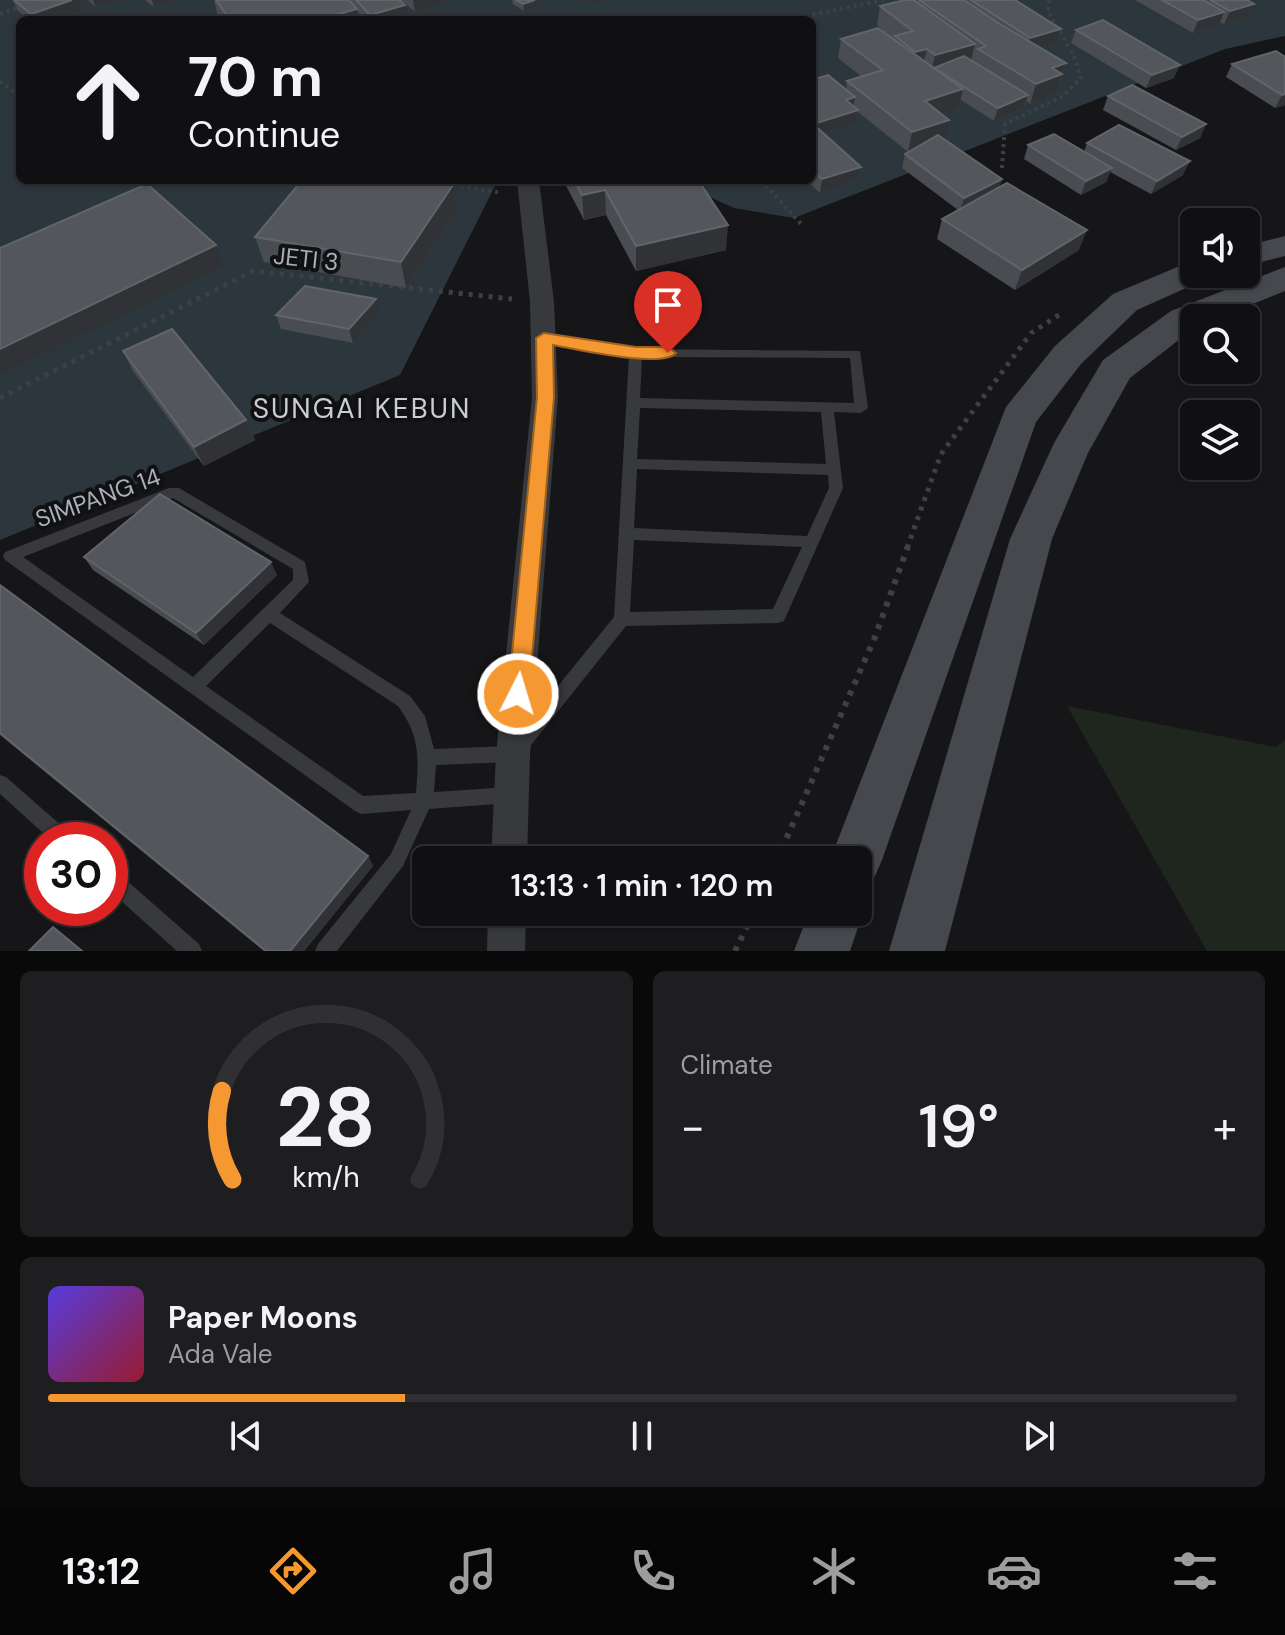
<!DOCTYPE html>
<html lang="en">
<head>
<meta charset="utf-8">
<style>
	:root { --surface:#101012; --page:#1e1e20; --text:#f1f3f6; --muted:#9c9d9f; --line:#303032; --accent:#f69831 }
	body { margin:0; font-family:"DM Sans",sans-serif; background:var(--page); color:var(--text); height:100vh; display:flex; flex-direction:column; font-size:30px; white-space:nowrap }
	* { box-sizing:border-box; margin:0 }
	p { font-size:26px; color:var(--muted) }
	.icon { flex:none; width:44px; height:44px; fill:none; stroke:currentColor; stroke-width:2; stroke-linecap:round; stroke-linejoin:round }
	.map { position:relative; height:951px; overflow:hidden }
	.side { display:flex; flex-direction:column; gap:20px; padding:20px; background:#09090a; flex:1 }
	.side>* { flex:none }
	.banner { position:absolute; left:16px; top:16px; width:800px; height:168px; border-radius:12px; box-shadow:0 2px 6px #0004,0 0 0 2px var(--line); background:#101012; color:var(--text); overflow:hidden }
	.fabs { position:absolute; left:1180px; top:208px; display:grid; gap:16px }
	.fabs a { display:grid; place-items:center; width:80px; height:80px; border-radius:12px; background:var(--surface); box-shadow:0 2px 6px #0004,0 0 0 2px var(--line); font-size:40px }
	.speed { position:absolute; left:24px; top:822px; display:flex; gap:16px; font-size:40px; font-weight:700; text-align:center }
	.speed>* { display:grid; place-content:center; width:104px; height:104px; border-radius:50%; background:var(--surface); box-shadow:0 2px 6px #0004,0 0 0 2px var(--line); line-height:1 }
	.speed .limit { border:12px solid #d22; background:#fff; color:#111 }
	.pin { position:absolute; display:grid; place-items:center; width:68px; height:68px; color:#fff; margin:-82px -34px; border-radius:50% 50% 50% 0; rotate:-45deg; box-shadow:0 0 8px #0007 }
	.pin .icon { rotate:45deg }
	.me { position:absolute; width:88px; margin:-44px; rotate:5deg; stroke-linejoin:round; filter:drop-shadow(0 0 6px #0008) }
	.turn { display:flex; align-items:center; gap:28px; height:168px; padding:0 40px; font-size:36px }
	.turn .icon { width:104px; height:104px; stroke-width:2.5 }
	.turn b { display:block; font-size:56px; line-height:68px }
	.big { font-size:60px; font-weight:600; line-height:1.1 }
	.side .card { flex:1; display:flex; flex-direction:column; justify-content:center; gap:12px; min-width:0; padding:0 28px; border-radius:12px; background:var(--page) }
	.side .dial { align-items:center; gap:0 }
	.dial svg { height:208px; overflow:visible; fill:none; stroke:var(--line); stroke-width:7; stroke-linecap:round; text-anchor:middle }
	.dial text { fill:var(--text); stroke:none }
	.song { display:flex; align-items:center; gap:24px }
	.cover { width:96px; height:96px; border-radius:12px; background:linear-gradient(135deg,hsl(250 70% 55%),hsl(350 70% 35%)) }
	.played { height:8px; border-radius:4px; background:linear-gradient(90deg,var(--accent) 30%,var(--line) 30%) }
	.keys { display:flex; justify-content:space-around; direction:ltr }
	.heat { display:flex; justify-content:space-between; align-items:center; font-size:44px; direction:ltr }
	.side .tiles { flex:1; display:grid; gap:20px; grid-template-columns:1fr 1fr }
	.card:last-child { grid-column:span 2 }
	.trip { position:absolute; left:412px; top:846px; width:460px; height:80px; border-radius:12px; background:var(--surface); box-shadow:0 2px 6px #0004,0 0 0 2px var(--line); font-weight:600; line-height:80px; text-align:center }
	.menu { display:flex; height:128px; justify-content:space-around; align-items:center; background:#060607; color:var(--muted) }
	.menu .icon { width:56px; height:56px }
	.menu .selected { color:var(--accent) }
	.menu b { font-size:36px; color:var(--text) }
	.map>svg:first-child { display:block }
</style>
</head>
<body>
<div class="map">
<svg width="1285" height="951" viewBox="0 0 1285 951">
	<rect width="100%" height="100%" fill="#161618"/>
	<!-- green -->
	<path fill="#1e261e" d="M1067,706L1276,747L1285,741V951H1207Z"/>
	<!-- water -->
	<path fill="#2c373d" d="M0,0H1285V36L1225,49L794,218L734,208L673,180H812V20H20V180H498L400,375L0,540Z"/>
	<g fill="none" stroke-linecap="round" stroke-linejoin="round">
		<!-- path-far2 -->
		<g stroke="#3d4044" stroke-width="4" stroke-dasharray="3 4" stroke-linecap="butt">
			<path d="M0,14L22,6"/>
			<path d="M785,20L885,0"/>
			<path d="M0,82L20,96"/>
			<path d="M1002,168L1005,124L1063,96L1081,78L1073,54L1048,12L1049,0"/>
			<path d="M426,180L502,193"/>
			<path d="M761,180L802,225"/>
		</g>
		<!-- path-far1 -->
		<g stroke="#3d4044" stroke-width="5" stroke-dasharray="4 6" stroke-linecap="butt">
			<path d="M0,398L253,271L512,299"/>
			<path d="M907,548L941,454L1031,333L1062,313"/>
		</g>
		<!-- path -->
		<g stroke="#3d4044" stroke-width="6" stroke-dasharray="5 7" stroke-linecap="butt">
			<path d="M777,860L875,637L908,546"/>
			<path d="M735,951L754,912"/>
		</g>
		<!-- service -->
		<g fill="#37393d" fill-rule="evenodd">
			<path d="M544,334L636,349L860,351L868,408L861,413L834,412L843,488L784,621L778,623L626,626L519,760L513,762L436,765L434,792L511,787L517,789L520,795L517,801L511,803L429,809L403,866L337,951H315L318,944L391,854L411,810L361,814L355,811L5,560L3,556L5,552L169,488H179L305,562L309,582L280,613L410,696L425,716L434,749L509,746L614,617L629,356L540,341L538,338ZM642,357L850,358L854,403L640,398ZM640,408L821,412L826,464L637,459ZM637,469L828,475L829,488L807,536L634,528ZM173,498L293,569V580L193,677L23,557ZM634,540L802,547L773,609L630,612ZM270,623L398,706C420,736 419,757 416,793L363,796L206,686Z"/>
			<path d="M0,775L6,777L71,834L74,840H51L0,794Z"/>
			<path d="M110,870L117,872L199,944L202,951H177L110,891Z"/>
		</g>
		<!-- minor -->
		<g fill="#37393d" fill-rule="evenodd">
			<path d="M517,180H539L554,302L558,397L530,754L527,860H491L496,754L532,397L530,302Z"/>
			<path d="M488,912H526L525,951H487Z"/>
		</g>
		<!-- secondary -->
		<g fill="#45484d" fill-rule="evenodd">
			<path d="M1285,236V256L1246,266V246Z"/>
			<path d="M1194,260V274H1209L1206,279L1137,310L1081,364L1036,422L882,860L874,878L858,885V860H830L1006,407L1055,346L1113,294Z"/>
			<path d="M1285,267V291L1218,318H1194V328L1130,378L1088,453L1052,539L945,951H889L1010,539L1054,443L1103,360L1171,311Z"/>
			<path d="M858,900L863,912L850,951H794L809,912H858Z"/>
		</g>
	</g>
	<!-- wall -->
	<g fill="#494c50">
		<path d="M13,0H81L85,10L57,20H29L17,10Z"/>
		<path d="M88,0H118L96,7Z"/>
		<path d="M145,0H174L154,7Z"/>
		<path d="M214,0H400L407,18L402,20H365L358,12L360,20H221L218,16Z"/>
		<path d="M402,0H445L446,4L415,12Z"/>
		<path d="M512,0H540L541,5L524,11L513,4Z"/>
		<path d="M918,0H1015L1061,29L1057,42L1040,47L1066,63L1056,93L1030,104L1027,101L1024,108L994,121L961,100L959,108L941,114L944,139L1002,179L999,187L1079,250L1015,290L937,239L942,219L958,210L902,168L905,154L912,150L908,152L858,112L856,123L824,134L861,167L858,180L820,193L806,180H812V80L846,89L847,81L862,77L838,58L841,39L894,40L877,25L880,6L917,2Z"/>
		<path d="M1135,0H1247L1254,4L1249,17L1224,24L1220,22L1219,25L1193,33Z"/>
		<path d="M1076,30L1174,78L1146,88L1071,43Z"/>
		<path d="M1285,57V105L1275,108L1226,77L1232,64Z"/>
		<path d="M1108,96L1206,124L1200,138L1176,150L1103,110Z"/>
		<path d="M1087,143L1183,175L1151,194L1110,172L1106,182L1081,195L1024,159L1028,145L1084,152Z"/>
		<path d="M563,180H709V188L704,189L726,250L636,271L606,215L584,220Z"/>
		<path d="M457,210L406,288L264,262L255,237Z"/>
		<path d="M380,313L353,343L281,329L276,315Z"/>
		<path d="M123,351L246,420L255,440L204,466L133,371Z"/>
		<path d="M84,557L277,575L204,645L93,570Z"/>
		<path d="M0,585L368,856L373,866L304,951H264L0,735Z"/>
	</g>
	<!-- shaded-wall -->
	<g fill="#303235">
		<path d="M72,0H81L85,10L57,20H34L31,14Z"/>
		<path d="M93,0H118L96,7Z"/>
		<path d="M152,0H174L154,7Z"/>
		<path d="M413,0H445L446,4L415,12Z"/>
		<path d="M535,0H540L541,5L524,11L523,4Z"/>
		<path d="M588,0H601L588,4Z"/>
		<path d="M1254,4L1249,17L1224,24L1230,11Z"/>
		<path d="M405,5L407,18L402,20H371L370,15Z"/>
		<path d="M357,9L360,20H317Z"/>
		<path d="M1224,12L1219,25L1193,33L1198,20Z"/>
		<path d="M1061,29L1057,42L1026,52L1030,38Z"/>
		<path d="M975,44L970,64L931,74L935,55Z"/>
		<path d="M927,49L922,68L911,71L915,52Z"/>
		<path d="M1066,63L1056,93L1030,104L1036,84L1052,68Z"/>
		<path d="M1180,65L1174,78L1146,88L1152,75Z"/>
		<path d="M963,89L959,108L920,121L925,101Z"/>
		<path d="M1285,94V105L1275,108L1282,95Z"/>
		<path d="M1028,95L1024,108L994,121L998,108Z"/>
		<path d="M855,97L853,110L846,100Z"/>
		<path d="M858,110L856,123L815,137L817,123Z"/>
		<path d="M949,120L944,139L908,152L912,132Z"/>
		<path d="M1206,124L1200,138L1176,150L1182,137Z"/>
		<path d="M1190,161L1183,175L1151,194L1157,181Z"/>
		<path d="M861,167L858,180L820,193L822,179Z"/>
		<path d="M1112,168L1106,182L1081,195L1086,181Z"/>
		<path d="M1002,179L997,193L960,211L964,198Z"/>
		<path d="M689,180H709V188L688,193Z"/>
		<path d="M453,185L457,210L406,288L401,262Z"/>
		<path d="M605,190L606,215L584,220L582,195Z"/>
		<path d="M728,225L726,250L636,271V246Z"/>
		<path d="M1087,230L1079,250L1015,290L1022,270Z"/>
		<path d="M216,245L223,265L0,375V349Z"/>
		<path d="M376,299L380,313L353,343L349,329Z"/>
		<path d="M246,420L255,440L204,466L194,447Z"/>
		<path d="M271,562L277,575L204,645L196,633Z"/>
		<path d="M368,856L373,866L304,951H290Z"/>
	</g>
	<!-- building -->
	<g fill="#53575b" stroke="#61656a" stroke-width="2">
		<path d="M14,0H72L31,14Z"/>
		<path d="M216,0H349L357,9L318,20H230Z"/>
		<path d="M356,0H400L405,5L370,15Z"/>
		<path d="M516,0H535L523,4Z"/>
		<path d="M905,0H914L975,44L935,55L927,49L915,52L895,36L913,31L880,6Z"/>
		<path d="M919,0H964L1000,24L1066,63L1052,68L1062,74L1036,84L978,49L986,46Z"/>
		<path d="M971,0H1015L1061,29L1030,38Z"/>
		<path d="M1162,0H1203L1224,12L1198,20Z"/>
		<path d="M1210,0H1247L1254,4L1230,11Z"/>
		<path d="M1103,20L1180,65L1152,75L1076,30Z"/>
		<path d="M878,28L963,89L925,101L949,120L912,132L847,81L883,70L841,39Z"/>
		<path d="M1276,51L1285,57V94L1282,95L1232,64Z"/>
		<path d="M964,56L1028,95L998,108L934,68Z"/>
		<path d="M828,75L855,97L846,100L858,110L817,123L812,119V80Z"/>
		<path d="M1132,85L1206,124L1182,137L1108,96Z"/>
		<path d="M812,123L861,167L822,179L812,170Z"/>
		<path d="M1119,125L1190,161L1157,181L1087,143Z"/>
		<path d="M1054,134L1112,168L1086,181L1028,145Z"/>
		<path d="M938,135L1002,179L964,198L905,154Z"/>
		<path d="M302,180H424L453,185L401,262L255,237Z"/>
		<path d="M574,180H698L728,225L636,246L605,190L582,195Z"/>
		<path d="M1007,183L1087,230L1022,270L942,219Z"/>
		<path d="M147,184L216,245L0,349V248Z"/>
		<path d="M305,286L376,299L349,329L276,315Z"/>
		<path d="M172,329L246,420L194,447L123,351Z"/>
		<path d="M160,494L271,562L196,633L84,557Z"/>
		<path d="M0,585L368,856L290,951H266L0,733Z"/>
		<path d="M53,927L82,951H29Z"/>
	</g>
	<!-- route -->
	<path fill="#f69831" stroke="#a06320" stroke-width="2" d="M544,333L636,347H668L676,353C662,369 576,349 553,345L554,397L529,694L526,701L518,704L511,701L508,694L537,397L536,338Z"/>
	<g text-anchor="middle" stroke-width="8" stroke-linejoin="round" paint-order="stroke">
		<!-- street labels -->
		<g font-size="24" fill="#a8afb9" stroke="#111113">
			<text transform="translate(306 259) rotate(6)" y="8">JETI 3</text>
			<text transform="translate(98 498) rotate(-20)" y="8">SIMPANG 14</text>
		</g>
		<!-- quarter labels -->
		<g font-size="28" letter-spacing="2" fill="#c9ced4" stroke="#111113">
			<text x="362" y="418">SUNGAI KEBUN</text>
		</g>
	</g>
</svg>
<div class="fabs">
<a><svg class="icon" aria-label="sound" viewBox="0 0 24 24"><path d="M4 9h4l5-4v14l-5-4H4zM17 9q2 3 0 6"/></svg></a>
<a><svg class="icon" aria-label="search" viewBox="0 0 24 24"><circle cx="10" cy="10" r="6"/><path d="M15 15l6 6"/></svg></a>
<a><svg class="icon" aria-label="layers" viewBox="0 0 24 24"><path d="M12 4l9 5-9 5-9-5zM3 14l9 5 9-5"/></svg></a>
</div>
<div class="speed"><div class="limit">30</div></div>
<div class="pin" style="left:668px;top:353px;background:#d93025"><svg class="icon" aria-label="arrive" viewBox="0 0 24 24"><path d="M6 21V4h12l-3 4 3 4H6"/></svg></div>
<svg class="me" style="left:518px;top:694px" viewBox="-20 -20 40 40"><circle r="17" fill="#f69831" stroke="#fff" stroke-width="3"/><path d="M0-11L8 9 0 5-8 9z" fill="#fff"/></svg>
<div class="trip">13:13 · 1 min · 120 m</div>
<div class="banner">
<div class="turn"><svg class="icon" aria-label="ahead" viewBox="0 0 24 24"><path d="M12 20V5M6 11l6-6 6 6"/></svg><div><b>70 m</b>Continue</div></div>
</div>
</div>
<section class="side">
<div class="tiles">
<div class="card dial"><svg viewBox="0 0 100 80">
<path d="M14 69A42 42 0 1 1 86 69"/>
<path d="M14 69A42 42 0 0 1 10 35" stroke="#f69831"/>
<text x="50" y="56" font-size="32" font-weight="700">28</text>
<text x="50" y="72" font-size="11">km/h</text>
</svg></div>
<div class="card"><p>Climate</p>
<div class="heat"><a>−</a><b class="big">19°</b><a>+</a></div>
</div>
<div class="card">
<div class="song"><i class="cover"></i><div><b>Paper Moons</b><p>Ada Vale</p></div></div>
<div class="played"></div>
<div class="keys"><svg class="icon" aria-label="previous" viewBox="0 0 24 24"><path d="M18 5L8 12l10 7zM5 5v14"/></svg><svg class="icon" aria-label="pause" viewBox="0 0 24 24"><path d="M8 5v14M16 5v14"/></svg><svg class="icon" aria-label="next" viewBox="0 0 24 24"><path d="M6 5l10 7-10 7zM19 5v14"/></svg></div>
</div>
</div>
</section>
<nav class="menu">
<b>13:12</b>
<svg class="icon selected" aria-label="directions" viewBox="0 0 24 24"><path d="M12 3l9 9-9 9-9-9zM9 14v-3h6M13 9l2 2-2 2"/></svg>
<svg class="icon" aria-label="music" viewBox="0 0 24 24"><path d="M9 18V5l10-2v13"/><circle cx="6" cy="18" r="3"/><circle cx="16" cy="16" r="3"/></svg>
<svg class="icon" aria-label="phone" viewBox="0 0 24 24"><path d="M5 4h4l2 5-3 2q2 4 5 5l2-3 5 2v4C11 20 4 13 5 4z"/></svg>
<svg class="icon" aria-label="climate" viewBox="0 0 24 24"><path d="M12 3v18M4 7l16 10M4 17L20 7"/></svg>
<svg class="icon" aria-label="car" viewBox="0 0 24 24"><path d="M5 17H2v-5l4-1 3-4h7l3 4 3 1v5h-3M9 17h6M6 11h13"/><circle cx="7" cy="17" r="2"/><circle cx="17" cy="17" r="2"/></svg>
<svg class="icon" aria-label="filters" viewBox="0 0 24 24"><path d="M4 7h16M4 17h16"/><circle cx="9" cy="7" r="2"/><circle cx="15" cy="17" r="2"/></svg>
</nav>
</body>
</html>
